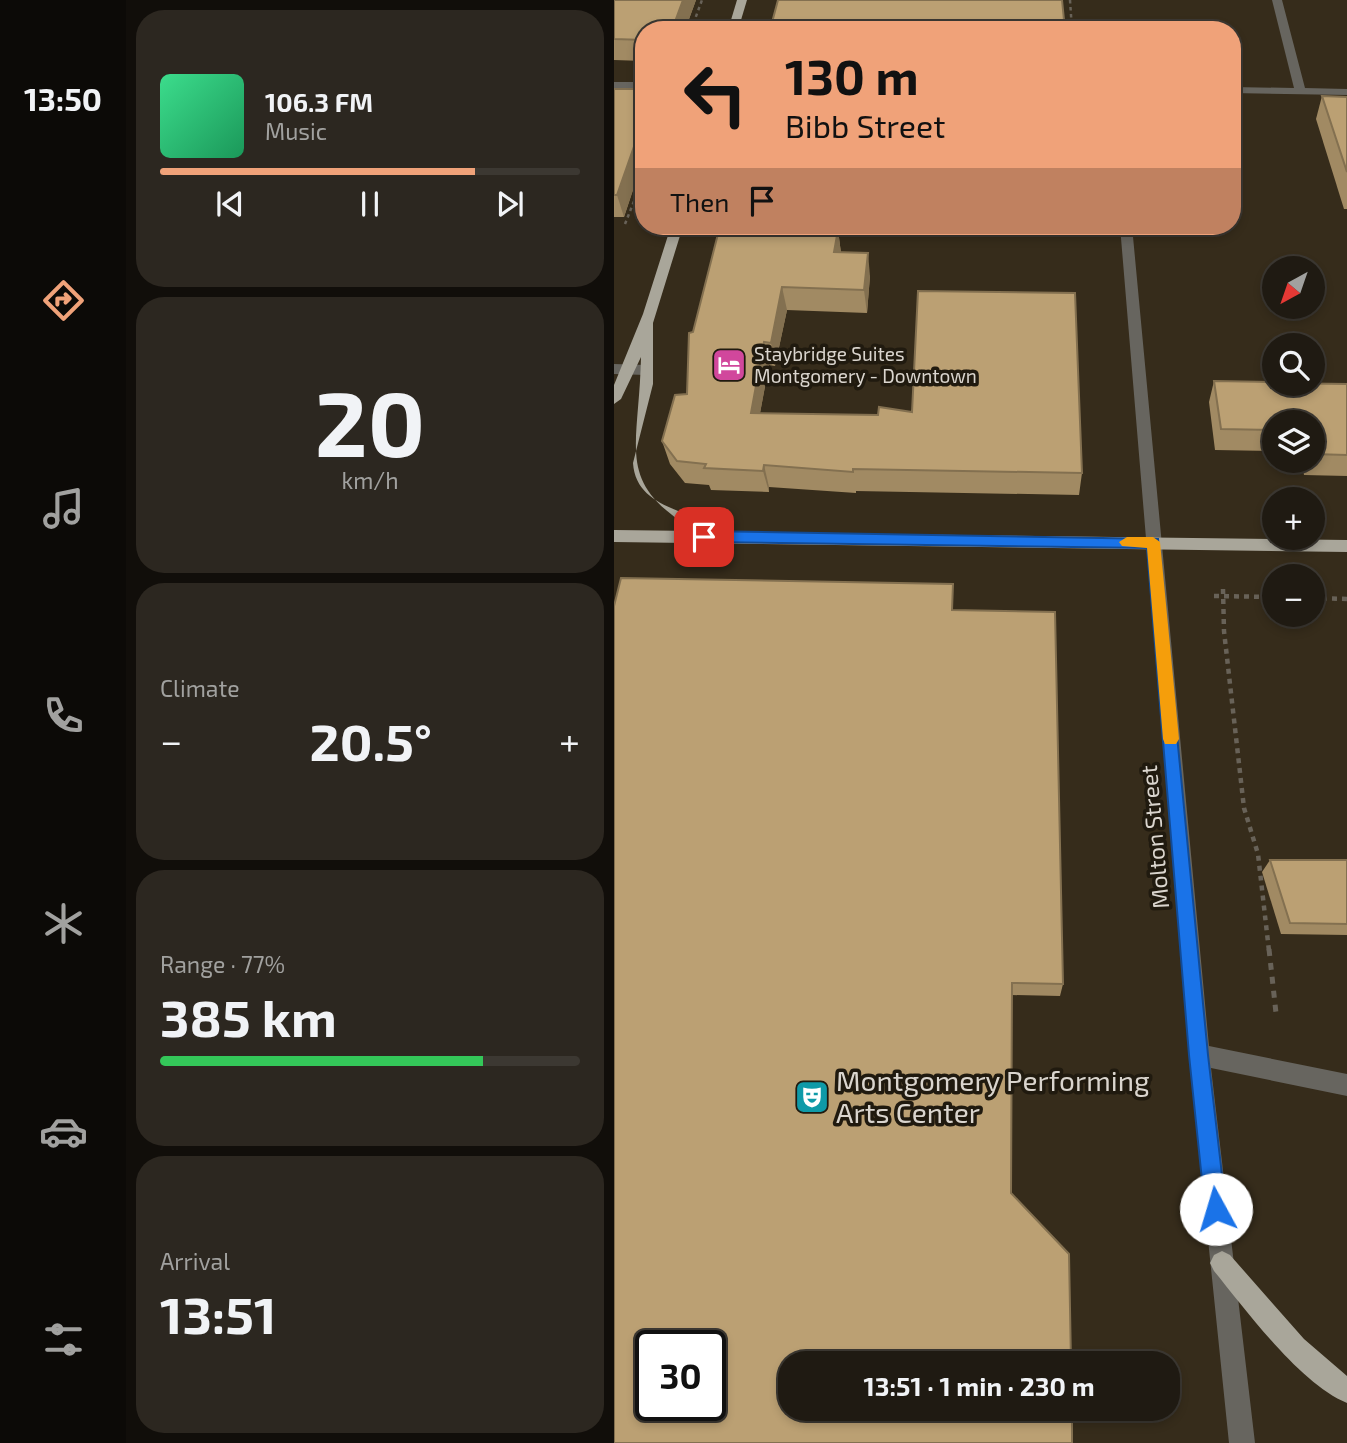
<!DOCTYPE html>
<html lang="en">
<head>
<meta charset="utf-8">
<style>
	:root { --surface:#1f1a12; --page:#2c2720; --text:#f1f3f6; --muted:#a1a19f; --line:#3c3832; --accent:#f0a279 }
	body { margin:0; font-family:"Exo 2",sans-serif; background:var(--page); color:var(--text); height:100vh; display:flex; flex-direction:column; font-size:26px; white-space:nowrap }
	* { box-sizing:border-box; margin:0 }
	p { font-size:23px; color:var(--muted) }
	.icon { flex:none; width:38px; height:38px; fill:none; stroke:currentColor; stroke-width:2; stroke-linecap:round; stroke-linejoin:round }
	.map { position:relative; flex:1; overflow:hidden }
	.details { display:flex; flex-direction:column; gap:10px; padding:10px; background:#110e0a; width:488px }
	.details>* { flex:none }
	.top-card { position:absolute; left:21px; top:21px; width:606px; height:214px; border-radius:28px; box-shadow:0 4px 10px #0003,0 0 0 2px var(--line); background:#f0a279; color:#111; overflow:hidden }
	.needle { width:46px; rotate:220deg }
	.buttons { position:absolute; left:648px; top:256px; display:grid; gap:14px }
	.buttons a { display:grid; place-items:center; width:63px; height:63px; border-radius:50%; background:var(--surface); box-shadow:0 4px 10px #0003,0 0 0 2px var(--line); font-size:35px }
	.speed { position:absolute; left:21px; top:1330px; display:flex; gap:14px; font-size:35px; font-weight:700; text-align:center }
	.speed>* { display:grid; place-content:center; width:91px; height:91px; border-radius:50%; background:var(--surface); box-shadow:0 4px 10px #0003,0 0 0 2px var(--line); line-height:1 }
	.speed .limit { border:4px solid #111; border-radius:10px; background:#fff; color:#111 }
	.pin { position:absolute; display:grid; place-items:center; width:60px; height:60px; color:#fff; margin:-30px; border-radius:14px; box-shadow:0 4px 10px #0006 }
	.me { position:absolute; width:77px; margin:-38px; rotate:354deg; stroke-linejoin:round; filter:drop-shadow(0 0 5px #0008) }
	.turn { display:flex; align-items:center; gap:24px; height:147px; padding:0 35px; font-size:32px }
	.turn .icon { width:91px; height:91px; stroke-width:2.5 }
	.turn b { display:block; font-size:49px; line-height:60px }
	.then { display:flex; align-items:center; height:66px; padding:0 35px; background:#0003; gap:14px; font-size:26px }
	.big { font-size:52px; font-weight:700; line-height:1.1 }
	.details .card { flex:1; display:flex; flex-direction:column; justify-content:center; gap:10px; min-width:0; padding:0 24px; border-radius:28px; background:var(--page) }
	.details .dial { align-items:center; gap:0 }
	.dial b { font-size:91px; line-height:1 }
	.song { display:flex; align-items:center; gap:21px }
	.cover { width:84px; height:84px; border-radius:10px; background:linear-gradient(135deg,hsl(150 70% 55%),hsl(150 70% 35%)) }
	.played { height:7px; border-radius:4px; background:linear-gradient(90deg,var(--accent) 75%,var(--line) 75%) }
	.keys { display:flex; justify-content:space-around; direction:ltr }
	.heat { display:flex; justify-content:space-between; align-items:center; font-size:38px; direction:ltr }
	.charge { height:10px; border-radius:5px; background:linear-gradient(90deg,#34c759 77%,var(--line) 0) }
	.trip { position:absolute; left:164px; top:1351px; width:402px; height:70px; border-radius:28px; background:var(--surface); box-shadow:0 4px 10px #0003,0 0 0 2px var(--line); font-weight:700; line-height:70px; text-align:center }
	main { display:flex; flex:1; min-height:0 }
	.menu { display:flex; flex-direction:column; width:126px; justify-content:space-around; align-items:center; background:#0c0a07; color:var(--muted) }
	.menu .icon { width:49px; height:49px }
	.menu .active { color:var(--accent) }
	.menu b { font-size:32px; color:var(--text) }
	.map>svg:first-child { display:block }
</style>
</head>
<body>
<main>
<nav class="menu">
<b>13:50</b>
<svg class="icon active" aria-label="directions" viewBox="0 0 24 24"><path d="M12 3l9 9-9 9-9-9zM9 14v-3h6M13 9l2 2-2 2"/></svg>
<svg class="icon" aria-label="music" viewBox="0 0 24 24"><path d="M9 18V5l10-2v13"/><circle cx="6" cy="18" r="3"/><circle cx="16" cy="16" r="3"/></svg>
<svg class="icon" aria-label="phone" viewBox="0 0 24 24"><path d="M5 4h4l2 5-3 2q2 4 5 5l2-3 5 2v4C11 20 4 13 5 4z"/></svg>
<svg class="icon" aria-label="climate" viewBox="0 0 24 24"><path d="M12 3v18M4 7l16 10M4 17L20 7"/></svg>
<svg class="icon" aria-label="car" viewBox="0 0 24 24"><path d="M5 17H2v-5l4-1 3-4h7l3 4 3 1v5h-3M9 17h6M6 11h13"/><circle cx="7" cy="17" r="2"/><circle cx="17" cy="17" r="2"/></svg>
<svg class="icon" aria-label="filters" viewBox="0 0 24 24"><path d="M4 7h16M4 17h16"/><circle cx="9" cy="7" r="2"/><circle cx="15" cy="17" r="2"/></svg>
</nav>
<section class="details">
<div class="card">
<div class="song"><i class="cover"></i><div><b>106.3 FM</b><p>Music</p></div></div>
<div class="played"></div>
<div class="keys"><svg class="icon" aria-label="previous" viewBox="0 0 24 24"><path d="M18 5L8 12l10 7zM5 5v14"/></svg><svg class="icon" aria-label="pause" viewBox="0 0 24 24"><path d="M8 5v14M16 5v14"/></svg><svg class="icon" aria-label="next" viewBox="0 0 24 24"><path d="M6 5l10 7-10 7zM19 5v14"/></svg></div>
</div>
<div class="card dial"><b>20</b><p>km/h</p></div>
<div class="card"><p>Climate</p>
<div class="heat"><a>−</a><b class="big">20.5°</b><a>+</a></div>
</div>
<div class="card"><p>Range · 77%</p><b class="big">385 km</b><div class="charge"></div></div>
<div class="card"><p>Arrival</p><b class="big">13:51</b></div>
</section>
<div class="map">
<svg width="733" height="1443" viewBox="0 0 733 1443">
	<rect width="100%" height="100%" fill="#292318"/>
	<!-- built -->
	<path fill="#362c1b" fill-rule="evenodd" d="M0,0H733V1443H0ZM30,30H618V226H30ZM660,268H698V306H660ZM660,345H698V383H660ZM660,422H698V460H660ZM660,499H698V537H660ZM660,576H698V614H660ZM37,1346H96V1405H37ZM177,1363H555V1409H177Z"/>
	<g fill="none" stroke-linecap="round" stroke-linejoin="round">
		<!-- path-far2 -->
		<g stroke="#686258" stroke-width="2.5" stroke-dasharray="3.5 3.5" stroke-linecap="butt">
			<path d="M456,0L458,30"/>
			<path d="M77,30L88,0"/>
			<path d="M11,224L30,176"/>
		</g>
		<!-- path-far1 -->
		<g stroke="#686258" stroke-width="4.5" stroke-dasharray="5 5" stroke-linecap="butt">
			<path d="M609,589L610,631L630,808L644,854L655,951"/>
			<path d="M600,596L660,597"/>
			<path d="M698,598L733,599"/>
		</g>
		<!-- path -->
		<path stroke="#686258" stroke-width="5" stroke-dasharray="7 7" stroke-linecap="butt" d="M655,949L662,1013"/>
		<!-- minor -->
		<g fill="#67655f" fill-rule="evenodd">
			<path d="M658,0H668L691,88L733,89V95L618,93V87L680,88Z"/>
			<rect x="0" y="82" width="30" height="6"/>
			<path d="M506,226H518L595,1046L733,1074V1096L597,1068L641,1443H615L575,1055Z"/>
			<path d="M0,364L32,365L39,370L32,375L0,374Z"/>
		</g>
		<!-- major -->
		<g fill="#a9a69a" fill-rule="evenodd">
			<path d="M123,0H133L124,30H114Z"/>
			<path d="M57,226H69L39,323V384L19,463C22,511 82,510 111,532L733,540V552L0,542V530L82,531C0,482 25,452 27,357L7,399L0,404V385L29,314Z"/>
			<path d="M608,1251L616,1255L690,1339L733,1376V1403C686,1384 632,1310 600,1271L596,1263L600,1255Z"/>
		</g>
	</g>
	<!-- wall -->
	<g fill="#a18a63">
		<path d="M0,0H82L71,30H30V61L0,60Z"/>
		<path d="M0,89H30V157L10,217H0Z"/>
		<path d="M708,96L733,97V209H730L702,119Z"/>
		<path d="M106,226H203V229L224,230L227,253L256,276L253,313L173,310L161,366L155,365L146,413L468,473L465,495L242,491V493L155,487V492L97,490L95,485L71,483L56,464L48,441L73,394Z"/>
		<path d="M600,381L733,384V476L690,475L689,470H667L666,460H698V422H660V451L601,450L595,402Z"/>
		<path d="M340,610L449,984L446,996L398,995L397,1193L0,1443Z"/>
		<path d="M656,860H733V935L667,934L648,872Z"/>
	</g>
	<!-- shaded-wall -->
	<g fill="#837050">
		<path d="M69,0H82L71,30H60L59,27Z"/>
		<path d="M30,118V157L10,217L3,195Z"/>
		<path d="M224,230L227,253L220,252Z"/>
		<path d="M254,253L256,276L253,313L250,290Z"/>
		<path d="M168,287L173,310L161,366L157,343Z"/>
		<path d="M150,342L155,365L142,435L137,413Z"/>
		<path d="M150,465L155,487V492L149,471Z"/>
	</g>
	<!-- building -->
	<g fill="#bba073" stroke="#837050" stroke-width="2" fill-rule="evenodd">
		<path d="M0,0H69L59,27L41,25L39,30H30V40L0,39Z"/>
		<path d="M164,0H448L451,30H156Z"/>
		<path d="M0,89H30V118L3,195H0Z"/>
		<path d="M708,96L733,97V172Z"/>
		<path d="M106,226H200L199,229L224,230L220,252L254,253L250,290L168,287L157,343L150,342L137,413L264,415L265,407L298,412L304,291L461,293L468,473L239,469V472L150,465L149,471L90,468L92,464L63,461L48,441L61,395L73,394L75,333L79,332Z"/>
		<path d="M600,381L660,382V383L733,384V455L698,454V422H660V430L607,429Z"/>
		<path d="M7,578L339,584L338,610L441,612L449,984L398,983L397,1193L455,1254L457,1363H177V1409H458V1443H0V606ZM37,1346H96V1405H37Z"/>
		<path d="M656,860H733V924L676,923Z"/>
	</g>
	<!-- route -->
	<path fill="#1a73e8" stroke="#114b97" stroke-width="2" d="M90,531L544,539L594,1055L612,1209L609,1216L602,1219L594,1216L591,1209L575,1055L533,548L90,542L83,537Z"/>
	<!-- slow -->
	<path fill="#f59e0b" d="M513,537H539L546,542L565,739L562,744H551L549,739L533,548L508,546L505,542Z"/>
	<!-- icons -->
	<defs>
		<g id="hotel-square" transform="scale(1.75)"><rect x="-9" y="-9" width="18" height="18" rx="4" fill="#d1479c" stroke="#201a0f"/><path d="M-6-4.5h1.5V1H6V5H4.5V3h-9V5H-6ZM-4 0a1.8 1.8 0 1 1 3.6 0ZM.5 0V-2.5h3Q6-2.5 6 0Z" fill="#fff"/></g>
		<g id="theatre-square" transform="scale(1.75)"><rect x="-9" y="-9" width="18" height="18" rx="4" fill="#0f9aa8" stroke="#201a0f"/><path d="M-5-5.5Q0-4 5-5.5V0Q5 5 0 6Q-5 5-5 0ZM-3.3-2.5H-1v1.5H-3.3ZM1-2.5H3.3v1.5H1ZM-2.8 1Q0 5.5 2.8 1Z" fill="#fff"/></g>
	</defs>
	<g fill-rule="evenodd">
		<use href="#hotel-square" x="115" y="365"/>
		<use href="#theatre-square" x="198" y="1097"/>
	</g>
	<g text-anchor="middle" stroke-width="7" stroke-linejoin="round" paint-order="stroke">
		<!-- far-poi labels -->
		<g font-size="19" fill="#dad5ce" stroke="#201a0f" text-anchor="start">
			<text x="140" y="361">Staybridge Suites<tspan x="140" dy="22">Montgomery - Downtown</tspan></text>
		</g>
		<!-- street labels -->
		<g font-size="23" fill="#dad5ce" stroke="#201a0f">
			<text transform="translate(541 837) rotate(-95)" y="8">Molton Street</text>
		</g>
		<!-- near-poi labels -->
		<g font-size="28" fill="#dad5ce" stroke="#201a0f" text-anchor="start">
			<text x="222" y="1091">Montgomery Performing<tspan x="222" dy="32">Arts Center</tspan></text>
		</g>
	</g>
</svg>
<div class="buttons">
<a><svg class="needle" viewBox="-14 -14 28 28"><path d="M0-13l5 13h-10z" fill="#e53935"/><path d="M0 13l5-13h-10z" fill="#a1a19f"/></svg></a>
<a><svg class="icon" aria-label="search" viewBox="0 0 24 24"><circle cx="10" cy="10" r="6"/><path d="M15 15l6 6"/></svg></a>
<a><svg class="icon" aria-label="layers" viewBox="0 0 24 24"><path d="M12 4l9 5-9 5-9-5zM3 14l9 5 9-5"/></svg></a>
<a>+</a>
<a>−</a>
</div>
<div class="speed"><div class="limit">30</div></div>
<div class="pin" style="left:90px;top:537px;background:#d93025"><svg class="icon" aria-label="arrive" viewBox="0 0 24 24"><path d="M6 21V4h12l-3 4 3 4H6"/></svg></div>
<svg class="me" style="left:602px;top:1209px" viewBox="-20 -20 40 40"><circle r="19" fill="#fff"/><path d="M0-13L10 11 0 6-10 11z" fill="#1a73e8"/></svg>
<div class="trip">13:51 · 1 min · 230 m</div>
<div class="top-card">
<div class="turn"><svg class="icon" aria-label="left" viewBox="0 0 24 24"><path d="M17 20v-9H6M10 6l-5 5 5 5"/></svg><div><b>130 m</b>Bibb Street</div></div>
<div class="then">Then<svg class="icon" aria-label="arrive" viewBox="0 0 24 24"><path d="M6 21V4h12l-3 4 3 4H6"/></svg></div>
</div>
</div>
</main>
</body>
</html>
